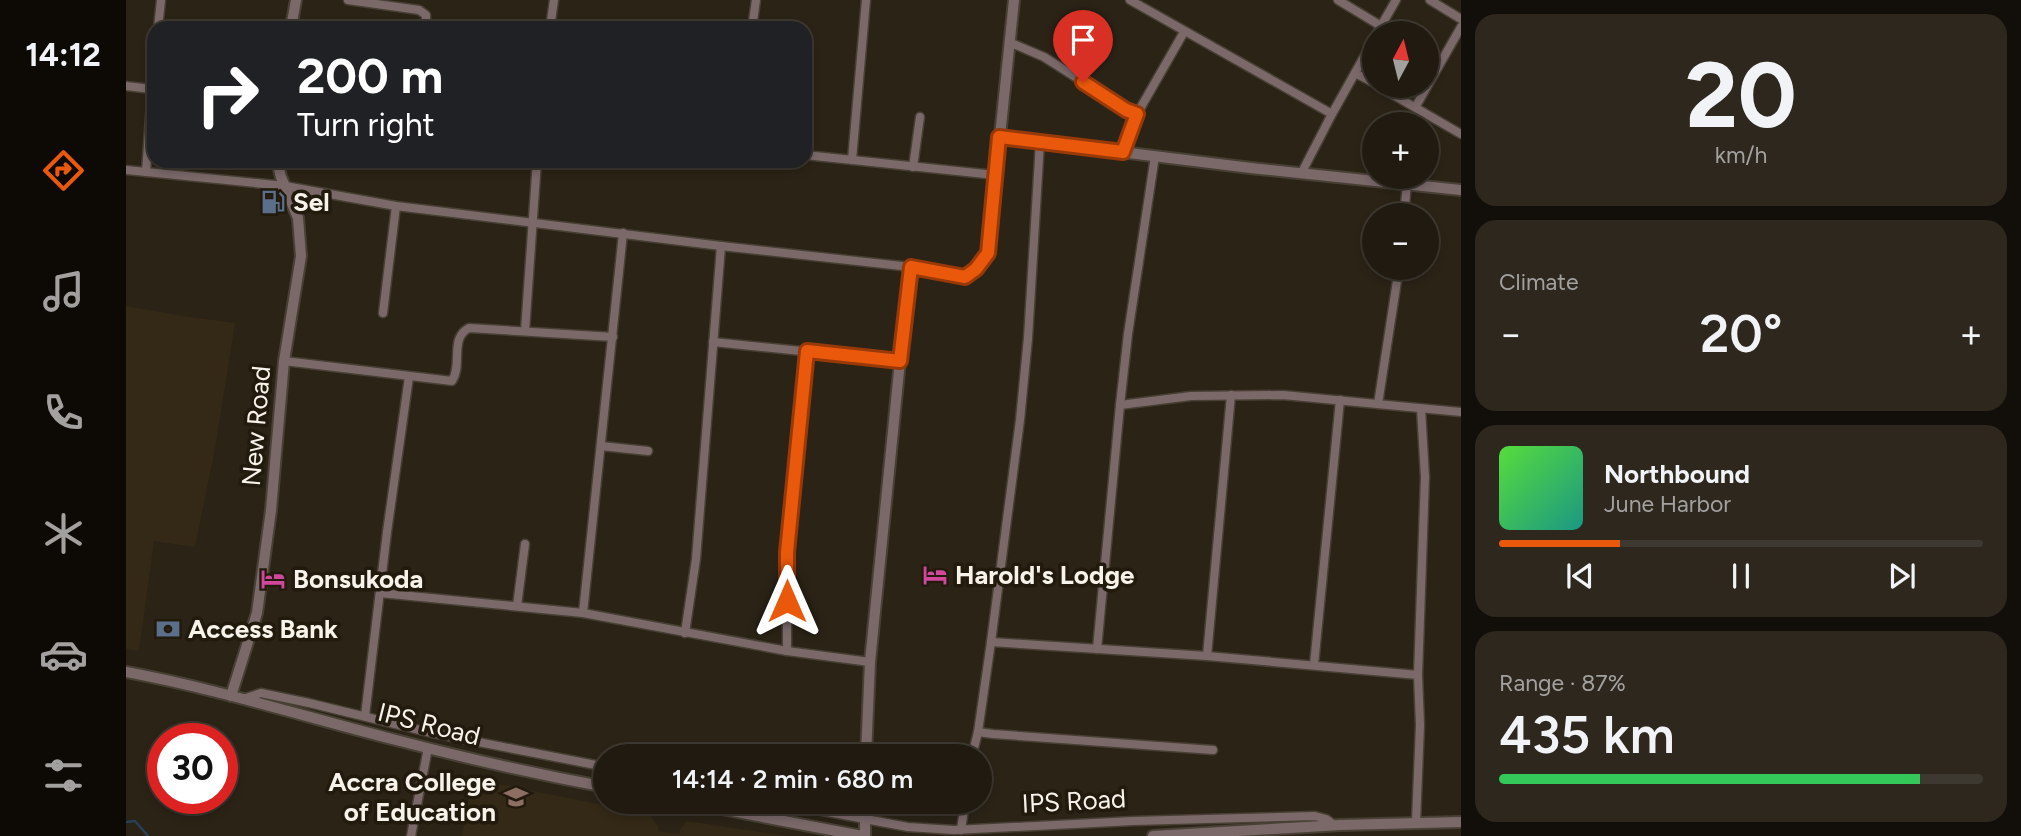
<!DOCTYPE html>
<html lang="en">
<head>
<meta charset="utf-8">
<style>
	:root { --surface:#201a10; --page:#2d271e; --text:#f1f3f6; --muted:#a2a19f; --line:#3d3830; --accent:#ea580c }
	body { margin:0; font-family:Figtree,sans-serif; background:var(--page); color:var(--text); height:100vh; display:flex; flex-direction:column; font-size:26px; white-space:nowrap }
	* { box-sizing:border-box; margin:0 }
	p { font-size:23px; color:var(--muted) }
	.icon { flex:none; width:38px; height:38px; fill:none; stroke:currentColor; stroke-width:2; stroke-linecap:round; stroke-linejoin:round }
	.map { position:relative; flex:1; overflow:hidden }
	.panel { display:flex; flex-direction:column; gap:14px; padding:14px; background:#120e09; width:560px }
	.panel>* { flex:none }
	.banner { position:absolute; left:21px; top:21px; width:665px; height:147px; border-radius:21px; box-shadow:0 4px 10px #0003,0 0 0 2px var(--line); background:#202124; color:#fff; overflow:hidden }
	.needle { width:46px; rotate:7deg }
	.buttons { position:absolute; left:1236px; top:21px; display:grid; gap:14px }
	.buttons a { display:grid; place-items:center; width:77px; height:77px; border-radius:50%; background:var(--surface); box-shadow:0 4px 10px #0003,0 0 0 2px var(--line); font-size:35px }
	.speed { position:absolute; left:21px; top:723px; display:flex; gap:14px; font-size:35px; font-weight:700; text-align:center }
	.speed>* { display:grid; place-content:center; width:91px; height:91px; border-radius:50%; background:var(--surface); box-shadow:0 4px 10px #0003,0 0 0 2px var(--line); line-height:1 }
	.speed .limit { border:10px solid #d22; background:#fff; color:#111 }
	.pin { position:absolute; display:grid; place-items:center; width:60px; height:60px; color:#fff; margin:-72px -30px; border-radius:50% 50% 50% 0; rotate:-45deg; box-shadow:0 0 7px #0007 }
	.pin .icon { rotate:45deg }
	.me { position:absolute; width:77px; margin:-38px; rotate:0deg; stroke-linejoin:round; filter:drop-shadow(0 0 5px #0008) }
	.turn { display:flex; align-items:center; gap:24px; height:147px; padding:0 35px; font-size:32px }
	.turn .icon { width:91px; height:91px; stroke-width:2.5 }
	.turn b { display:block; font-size:49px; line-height:60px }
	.big { font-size:52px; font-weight:600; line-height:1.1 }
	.panel .widget { flex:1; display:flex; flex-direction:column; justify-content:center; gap:10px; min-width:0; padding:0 24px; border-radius:21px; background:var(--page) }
	.panel .dial { align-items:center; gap:0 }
	.dial b { font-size:91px; line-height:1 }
	.song { display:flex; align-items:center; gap:21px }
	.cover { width:84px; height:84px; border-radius:10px; background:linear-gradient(135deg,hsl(110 70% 55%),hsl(170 70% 35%)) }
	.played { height:7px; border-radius:4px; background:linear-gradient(90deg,var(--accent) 25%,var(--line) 25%) }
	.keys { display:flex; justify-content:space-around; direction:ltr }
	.heat { display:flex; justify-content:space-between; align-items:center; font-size:38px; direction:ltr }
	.charge { height:10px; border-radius:5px; background:linear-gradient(90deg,#34c759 87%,var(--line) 0) }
	.trip { position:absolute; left:467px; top:744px; width:399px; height:70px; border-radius:35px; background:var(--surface); box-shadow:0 4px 10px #0003,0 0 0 2px var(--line); font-weight:600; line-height:70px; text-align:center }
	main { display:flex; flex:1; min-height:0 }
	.tab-bar { display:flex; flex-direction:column; width:126px; justify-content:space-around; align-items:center; background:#0d0a06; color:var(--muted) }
	.tab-bar .icon { width:49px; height:49px }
	.tab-bar .selected { color:var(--accent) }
	.tab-bar b { font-size:32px; color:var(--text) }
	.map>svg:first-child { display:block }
</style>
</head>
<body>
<main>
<nav class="tab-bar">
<b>14:12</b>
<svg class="icon selected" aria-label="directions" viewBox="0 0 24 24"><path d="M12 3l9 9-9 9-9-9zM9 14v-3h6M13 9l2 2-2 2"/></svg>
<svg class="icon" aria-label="music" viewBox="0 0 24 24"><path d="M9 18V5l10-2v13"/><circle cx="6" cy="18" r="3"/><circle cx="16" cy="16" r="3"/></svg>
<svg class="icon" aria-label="phone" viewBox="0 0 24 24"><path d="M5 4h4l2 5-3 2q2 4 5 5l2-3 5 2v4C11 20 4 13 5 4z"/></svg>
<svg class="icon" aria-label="climate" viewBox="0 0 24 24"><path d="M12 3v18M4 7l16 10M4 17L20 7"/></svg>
<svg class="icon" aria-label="car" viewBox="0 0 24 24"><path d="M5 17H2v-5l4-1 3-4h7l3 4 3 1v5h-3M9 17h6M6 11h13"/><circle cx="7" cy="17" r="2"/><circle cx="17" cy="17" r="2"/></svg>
<svg class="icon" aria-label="filters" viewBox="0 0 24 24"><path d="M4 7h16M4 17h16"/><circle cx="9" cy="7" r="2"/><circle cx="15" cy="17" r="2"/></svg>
</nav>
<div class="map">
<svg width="1335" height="836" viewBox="0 0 1335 836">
	<rect width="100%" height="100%" fill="#2b2316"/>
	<!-- built -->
	<g fill="#342916">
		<path d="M0,306L57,316L109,323L89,449L69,547L28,541L13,651L0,649Z"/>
		<path d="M347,779L523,814L532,826V831L553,834L555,828L560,821L662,836H336Z"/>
	</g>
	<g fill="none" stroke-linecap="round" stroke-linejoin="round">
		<!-- stream -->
		<path stroke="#293f58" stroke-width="2.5" d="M0,822L9,821L22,836"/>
		<!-- minor casing -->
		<g stroke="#484034" stroke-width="11">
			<g id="minor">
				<path d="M222,0L293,10L300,15V28"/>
				<path d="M1004,0L1206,114"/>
				<path d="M1212,0L1255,26"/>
				<path d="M1304,0L1335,19"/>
				<path d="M425,26L440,28"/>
				<path d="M32,28L35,0"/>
				<path d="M424,28L428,0"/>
				<path d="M626,28L630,0"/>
				<path d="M1251,33L1270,0"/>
				<path d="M883,42L918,57L1000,109L1011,114L1058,32"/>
				<path d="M1229,73L1248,83"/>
				<path d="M0,86L25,89"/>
				<path d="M1252,86L1335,134"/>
				<path d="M1290,106L1335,27"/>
				<path d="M997,152L1011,114"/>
				<path d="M679,155L869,175"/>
				<path d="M726,160L740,0"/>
				<path d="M787,167L794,117"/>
				<path d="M0,170L159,186L270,206L595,246L785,267"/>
				<path d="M20,172L28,63"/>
				<path d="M1176,172L1206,114L1248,39"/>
				<path d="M1278,215L1281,184"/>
				<path d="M257,313L270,206"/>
				<path d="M399,331L411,161"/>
				<path d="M587,342L774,361"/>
				<path d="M158,361L326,381C337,365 323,338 343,328L487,337"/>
				<path d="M1252,404L1273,268"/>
				<path d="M994,405L1065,396L1157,395L1335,412"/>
				<path d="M475,446L522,451"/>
				<path d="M254,593L457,613L661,651L744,662"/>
				<path d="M391,606L399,544"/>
				<path d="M457,613L497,233"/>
				<path d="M559,633L570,559L595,246"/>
				<path d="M865,642L1081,656L1292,675"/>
				<path d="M971,649L994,405L1002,334L1029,156"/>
				<path d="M661,651V552L682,351"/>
				<path d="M1081,656L1105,395"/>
				<path d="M1188,665L1214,400"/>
				<path d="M117,699L135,693L183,703L306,733L480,767"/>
				<path d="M239,716L261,532L283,377"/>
				<path d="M852,732L867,734L1087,750"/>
				<path d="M846,756L852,732L865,642L894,420L902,338L914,142"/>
				<path d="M648,802L782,827L828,830L1007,821L1189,816L1200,819L1208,825"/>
				<path d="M1290,822L1294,725L1292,675L1299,477L1295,409"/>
				<path d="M835,830L839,802"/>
				<path d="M285,836L302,748"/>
			</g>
		</g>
		<!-- tertiary casing -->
		<g stroke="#484034" stroke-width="14">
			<g id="tertiary">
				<path d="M165,28L170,0"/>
				<path d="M873,137L1125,168L1335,190"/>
				<path d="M0,672C91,689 180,717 270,740C339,758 409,774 480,787"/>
				<path d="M105,696L131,613L145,510L158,361L175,256L172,218L155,177L151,161"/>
				<path d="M740,756L744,662L774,361L785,267L839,277L851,269L862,253L888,0"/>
				<path d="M559,802L736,836"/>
				<path d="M739,836V802"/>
				<path d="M1027,836L1214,825L1335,822"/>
			</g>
		</g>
		<!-- minor -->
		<use href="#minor" stroke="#7b696a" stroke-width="8"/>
		<!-- tertiary -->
		<use href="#tertiary" stroke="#7b696a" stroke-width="10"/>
	</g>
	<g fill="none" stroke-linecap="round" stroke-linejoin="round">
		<!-- route casing -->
		<g stroke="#983908" stroke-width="18">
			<path id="route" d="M661,601V552L681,351L774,361L785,267L839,277L850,269L862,253L873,137L997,152L1011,114L1000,110L957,82"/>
		</g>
		<!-- route -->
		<use href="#route" stroke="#ea580c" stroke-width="12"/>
	</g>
	<!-- icons -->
	<defs>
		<g id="fuel-bare" transform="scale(1.89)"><path d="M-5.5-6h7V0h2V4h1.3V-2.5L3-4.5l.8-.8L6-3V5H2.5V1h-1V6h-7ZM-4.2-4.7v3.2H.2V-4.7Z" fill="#5c6f8a" stroke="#211a0d" stroke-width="2.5" paint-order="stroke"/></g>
		<g id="hotel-bare" transform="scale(1.89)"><path d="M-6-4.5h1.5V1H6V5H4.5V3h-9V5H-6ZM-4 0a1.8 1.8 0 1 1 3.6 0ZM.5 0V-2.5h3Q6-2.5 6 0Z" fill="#d1479c" stroke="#211a0d" stroke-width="2.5" paint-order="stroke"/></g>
		<g id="bank-bare" transform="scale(1.89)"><path d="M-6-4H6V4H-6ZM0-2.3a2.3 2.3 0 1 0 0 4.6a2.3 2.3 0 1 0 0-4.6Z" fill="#5c6f8a" stroke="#211a0d" stroke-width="2.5" paint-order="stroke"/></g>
		<g id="university-bare" transform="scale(1.89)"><path d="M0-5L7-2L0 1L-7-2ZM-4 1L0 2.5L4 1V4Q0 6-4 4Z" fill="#8d6e63" stroke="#211a0d" stroke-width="2.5" paint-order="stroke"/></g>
	</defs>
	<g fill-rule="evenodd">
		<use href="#fuel-bare" x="147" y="202"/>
		<use href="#hotel-bare" x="809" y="575"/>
		<use href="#hotel-bare" x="147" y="579"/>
		<use href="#bank-bare" x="42" y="629"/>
		<use href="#university-bare" x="390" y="797"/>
	</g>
	<g text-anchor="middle" stroke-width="7" stroke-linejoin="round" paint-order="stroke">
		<!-- poi labels -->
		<g font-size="26" font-weight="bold" fill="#f7f2ea" stroke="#211a0d" text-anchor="start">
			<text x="167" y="211">Sel</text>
			<text x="829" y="584">Harold's Lodge</text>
			<text x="167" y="588">Bonsukoda</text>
			<text x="62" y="638">Access Bank</text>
			<text x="370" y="791" text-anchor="end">Accra College<tspan x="370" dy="30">of Education</tspan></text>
		</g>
		<!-- street labels -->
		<g font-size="26" fill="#f7f2ea" stroke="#211a0d">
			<text transform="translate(130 426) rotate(-85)" y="9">New Road</text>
			<text transform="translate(303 724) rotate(14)" y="9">IPS Road</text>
			<text transform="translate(948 801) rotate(-3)" y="9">IPS Road</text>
		</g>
	</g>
</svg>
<div class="buttons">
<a><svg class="needle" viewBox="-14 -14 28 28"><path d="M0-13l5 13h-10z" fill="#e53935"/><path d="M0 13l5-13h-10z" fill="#a2a19f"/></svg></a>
<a>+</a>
<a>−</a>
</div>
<div class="speed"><div class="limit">30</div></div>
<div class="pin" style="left:957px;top:82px;background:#d93025"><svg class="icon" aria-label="arrive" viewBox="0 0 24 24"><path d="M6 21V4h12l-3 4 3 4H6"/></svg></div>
<svg class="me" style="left:661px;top:601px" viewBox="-20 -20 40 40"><path d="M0-17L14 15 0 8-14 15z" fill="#ea580c" stroke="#fff" stroke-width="4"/></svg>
<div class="trip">14:14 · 2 min · 680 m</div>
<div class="banner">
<div class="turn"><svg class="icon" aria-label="right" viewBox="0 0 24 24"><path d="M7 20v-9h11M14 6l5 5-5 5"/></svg><div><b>200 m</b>Turn right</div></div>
</div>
</div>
<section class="panel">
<div class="widget dial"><b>20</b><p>km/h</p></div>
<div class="widget"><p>Climate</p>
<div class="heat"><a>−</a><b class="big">20°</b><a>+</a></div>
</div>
<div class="widget">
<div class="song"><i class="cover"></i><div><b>Northbound</b><p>June Harbor</p></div></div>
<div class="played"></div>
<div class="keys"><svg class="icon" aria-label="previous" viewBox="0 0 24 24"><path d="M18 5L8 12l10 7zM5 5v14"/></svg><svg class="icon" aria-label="pause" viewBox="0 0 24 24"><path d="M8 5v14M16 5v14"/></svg><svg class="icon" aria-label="next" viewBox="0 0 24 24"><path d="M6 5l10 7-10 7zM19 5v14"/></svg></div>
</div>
<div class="widget"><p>Range · 87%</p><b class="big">435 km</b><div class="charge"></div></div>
</section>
</main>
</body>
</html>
